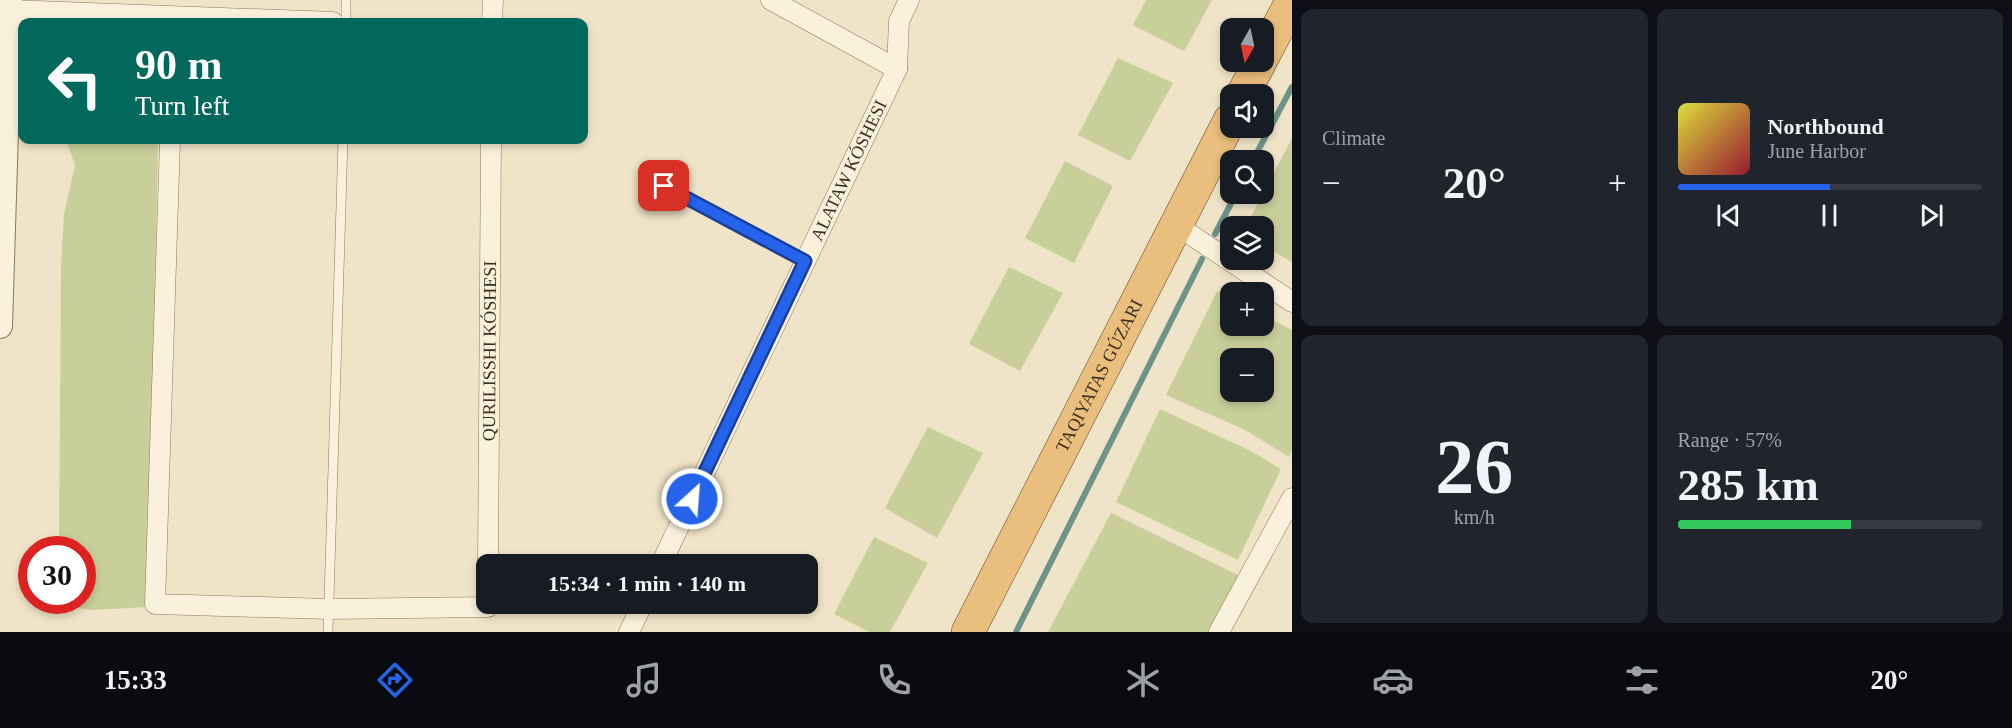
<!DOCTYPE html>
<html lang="en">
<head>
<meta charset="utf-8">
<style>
	:root { --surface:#171b24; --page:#20242c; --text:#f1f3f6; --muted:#9ea1a6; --line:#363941; --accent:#2563eb }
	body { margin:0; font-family:"Times New Roman",serif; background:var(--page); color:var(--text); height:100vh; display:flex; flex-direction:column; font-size:22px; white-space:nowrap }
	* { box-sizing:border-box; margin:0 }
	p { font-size:20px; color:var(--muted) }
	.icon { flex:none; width:33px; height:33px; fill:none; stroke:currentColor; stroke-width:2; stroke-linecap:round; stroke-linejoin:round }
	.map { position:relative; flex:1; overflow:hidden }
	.side { display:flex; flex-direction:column; gap:9px; padding:9px; background:#0d0f14; width:720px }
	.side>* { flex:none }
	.guide { position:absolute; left:18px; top:18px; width:570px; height:126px; border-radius:12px; box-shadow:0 3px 9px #0003; background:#00695c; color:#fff; overflow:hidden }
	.needle { width:39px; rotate:189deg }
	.tools { position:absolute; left:1220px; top:18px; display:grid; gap:12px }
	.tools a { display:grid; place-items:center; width:54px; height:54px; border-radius:12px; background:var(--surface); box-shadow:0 3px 9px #0003; font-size:30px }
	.speed { position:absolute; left:18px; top:536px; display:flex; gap:12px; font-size:30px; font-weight:700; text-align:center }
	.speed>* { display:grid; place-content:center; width:78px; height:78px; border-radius:50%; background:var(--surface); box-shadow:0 3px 9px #0003; line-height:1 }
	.speed .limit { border:9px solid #d22; background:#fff; color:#111 }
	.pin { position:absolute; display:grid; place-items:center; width:51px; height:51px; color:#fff; margin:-26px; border-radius:12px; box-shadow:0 3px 9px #0006 }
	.me { position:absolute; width:66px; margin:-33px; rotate:26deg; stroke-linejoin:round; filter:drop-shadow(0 0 4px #0008) }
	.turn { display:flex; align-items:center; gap:21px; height:126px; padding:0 18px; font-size:27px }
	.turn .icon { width:78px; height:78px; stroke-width:2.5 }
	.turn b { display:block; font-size:42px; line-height:51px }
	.big { font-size:45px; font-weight:600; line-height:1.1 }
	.side .widget { flex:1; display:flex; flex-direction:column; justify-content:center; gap:9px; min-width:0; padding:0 21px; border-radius:12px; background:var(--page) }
	.side .dial { align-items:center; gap:0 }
	.dial b { font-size:78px; line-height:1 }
	.song { display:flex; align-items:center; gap:18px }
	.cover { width:72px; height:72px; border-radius:9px; background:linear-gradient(135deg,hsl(60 70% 55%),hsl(350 70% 35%)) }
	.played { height:6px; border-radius:3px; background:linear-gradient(90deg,var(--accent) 50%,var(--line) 50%) }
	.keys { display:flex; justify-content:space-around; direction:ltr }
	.heat { display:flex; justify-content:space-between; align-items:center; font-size:33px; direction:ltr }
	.charge { height:9px; border-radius:4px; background:linear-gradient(90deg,#34c759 57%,var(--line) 0) }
	.side .tiles { flex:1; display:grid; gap:9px; grid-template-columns:repeat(2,1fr) }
	.trip { position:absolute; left:476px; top:554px; width:342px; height:60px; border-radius:12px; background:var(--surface); box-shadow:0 3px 9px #0003; font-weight:600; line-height:60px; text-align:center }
	.tab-bar { display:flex; height:96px; justify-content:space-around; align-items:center; background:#090b0e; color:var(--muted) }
	.tab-bar .icon { width:42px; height:42px }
	.tab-bar .selected { color:var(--accent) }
	.tab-bar b { font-size:27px; color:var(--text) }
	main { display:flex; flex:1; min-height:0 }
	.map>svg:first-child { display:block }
</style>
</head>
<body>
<main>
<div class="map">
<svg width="1292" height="632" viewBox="0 0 1292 632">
	<rect width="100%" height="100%" fill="#f0e4c8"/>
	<!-- green -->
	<g fill="#c9cf9b" fill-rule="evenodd">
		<path d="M1146,0H1212L1184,51L1133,25Z"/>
		<path d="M1118,58L1173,83L1130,161L1078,135Z"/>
		<path d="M1292,138V262L1263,246V226H1246Z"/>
		<path d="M66,140H158L149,607L92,610L57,604V600H82V549H59L61,268L64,214L75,165Z"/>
		<path d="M1065,161L1113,186L1074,263L1025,238Z"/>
		<path d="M1009,267L1063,293L1020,371L969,344Z"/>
		<path d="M1217,291L1230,298V326H1263V315L1292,330V451L1289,457L1245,430L1166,395ZM1263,358V392H1230V358Z"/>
		<path d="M1160,409L1251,451L1281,469L1238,560L1116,502Z"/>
		<path d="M928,427L983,453L937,538L885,508Z"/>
		<path d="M1111,513L1240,576L1209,632H1048Z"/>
		<path d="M874,537L928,563L890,632H869L834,614Z"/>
	</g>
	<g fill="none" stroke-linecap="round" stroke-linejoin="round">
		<!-- stream -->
		<g stroke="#6f938a" stroke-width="6">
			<path d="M1253,160L1292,87"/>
			<path d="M1215,234L1236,194"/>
			<path d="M1016,632L1202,259"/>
		</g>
		<!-- service casing -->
		<g stroke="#8d765c" stroke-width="10">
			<g id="service">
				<path d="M346,0V22"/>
				<path d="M644,176L805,261"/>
				<path d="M328,632L343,140"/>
			</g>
		</g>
		<!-- minor casing -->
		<g stroke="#8d765c" stroke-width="21">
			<g id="minor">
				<path d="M771,0L897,69"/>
				<path d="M10,10L333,22"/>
				<path d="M492,22L493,0"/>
				<path d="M170,140L155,604L329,609L488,607V603"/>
				<path d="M1176,225L1292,302"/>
				<path id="s1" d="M488,564L491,140"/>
				<path id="s2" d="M661,564L897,69L899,21L909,0"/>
				<path d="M629,632L643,603"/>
				<path d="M1219,632L1292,498"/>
			</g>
		</g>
		<!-- tertiary casing -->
		<g stroke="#8d765c" stroke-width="26">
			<path id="tertiary" d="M0,326L10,0"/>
		</g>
		<!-- trunk casing -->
		<g stroke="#5b4430" stroke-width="34">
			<g id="trunk">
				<path d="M1263,56L1292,1"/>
				<path d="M1243,94L1260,62"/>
				<path id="s3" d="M968,632L1230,120"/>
			</g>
		</g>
		<!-- service -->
		<use href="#service" stroke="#faf1dc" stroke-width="9"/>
		<!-- minor -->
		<use href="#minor" stroke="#faf1dc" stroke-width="20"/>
		<!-- tertiary -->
		<use href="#tertiary" stroke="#faf1dc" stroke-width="24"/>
		<!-- trunk -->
		<use href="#trunk" stroke="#eabe7c" stroke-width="33"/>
	</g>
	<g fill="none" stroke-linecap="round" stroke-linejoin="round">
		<!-- route casing -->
		<g stroke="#184099" stroke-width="15">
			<path id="route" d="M664,186L805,261L692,499"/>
		</g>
		<!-- route -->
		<use href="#route" stroke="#2563eb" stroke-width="10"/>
	</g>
	<g text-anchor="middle" stroke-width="6" stroke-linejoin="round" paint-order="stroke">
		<!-- street labels -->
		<g font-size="18" fill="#3d2e20" stroke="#f7eed8">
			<text dy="6" stroke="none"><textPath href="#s2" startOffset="436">ALATAW KÓSHESI</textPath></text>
			<text dy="6" stroke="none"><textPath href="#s1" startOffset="213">QURILISSHI KÓSHESI</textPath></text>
			<text dy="6" stroke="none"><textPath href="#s3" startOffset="288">TAQIYATAS GÚZARI</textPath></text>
		</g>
	</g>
</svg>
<div class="tools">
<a><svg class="needle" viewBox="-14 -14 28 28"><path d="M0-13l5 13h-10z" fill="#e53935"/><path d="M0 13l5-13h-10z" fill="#9ea1a6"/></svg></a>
<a><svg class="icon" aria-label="sound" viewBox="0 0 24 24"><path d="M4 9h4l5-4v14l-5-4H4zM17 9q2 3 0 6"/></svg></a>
<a><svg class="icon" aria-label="search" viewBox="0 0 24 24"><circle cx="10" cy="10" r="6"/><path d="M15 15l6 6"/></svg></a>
<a><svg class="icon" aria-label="layers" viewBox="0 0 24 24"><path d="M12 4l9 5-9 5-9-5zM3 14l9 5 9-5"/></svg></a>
<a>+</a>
<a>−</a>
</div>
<div class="speed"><div class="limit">30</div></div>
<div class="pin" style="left:664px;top:186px;background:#d93025"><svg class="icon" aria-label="arrive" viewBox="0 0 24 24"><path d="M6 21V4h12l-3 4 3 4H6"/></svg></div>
<svg class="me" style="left:692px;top:499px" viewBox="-20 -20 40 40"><circle r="17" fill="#2563eb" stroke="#fff" stroke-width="3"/><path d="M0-11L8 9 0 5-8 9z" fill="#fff"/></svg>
<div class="trip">15:34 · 1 min · 140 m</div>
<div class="guide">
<div class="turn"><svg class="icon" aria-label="left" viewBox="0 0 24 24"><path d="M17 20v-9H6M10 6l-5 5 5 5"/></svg><div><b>90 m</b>Turn left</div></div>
</div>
</div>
<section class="side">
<div class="tiles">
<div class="widget"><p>Climate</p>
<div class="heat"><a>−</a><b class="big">20°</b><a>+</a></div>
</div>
<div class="widget">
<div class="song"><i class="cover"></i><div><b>Northbound</b><p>June Harbor</p></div></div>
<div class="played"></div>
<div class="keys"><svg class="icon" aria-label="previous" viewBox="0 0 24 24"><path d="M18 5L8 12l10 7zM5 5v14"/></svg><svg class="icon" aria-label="pause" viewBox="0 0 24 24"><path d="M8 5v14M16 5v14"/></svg><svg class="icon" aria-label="next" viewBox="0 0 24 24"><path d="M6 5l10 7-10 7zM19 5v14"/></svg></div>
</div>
<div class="widget dial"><b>26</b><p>km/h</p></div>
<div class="widget"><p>Range · 57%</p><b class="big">285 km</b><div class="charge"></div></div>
</div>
</section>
</main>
<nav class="tab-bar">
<b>15:33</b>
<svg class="icon selected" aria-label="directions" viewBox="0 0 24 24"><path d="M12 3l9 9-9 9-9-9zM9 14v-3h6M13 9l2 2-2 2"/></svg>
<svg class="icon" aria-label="music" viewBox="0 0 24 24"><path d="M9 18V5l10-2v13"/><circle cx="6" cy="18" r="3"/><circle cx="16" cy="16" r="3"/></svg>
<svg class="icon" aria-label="phone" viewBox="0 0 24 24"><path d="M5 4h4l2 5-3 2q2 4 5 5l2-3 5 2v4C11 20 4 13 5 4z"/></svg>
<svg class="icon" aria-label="climate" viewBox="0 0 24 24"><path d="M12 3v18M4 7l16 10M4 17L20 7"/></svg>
<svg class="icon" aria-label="car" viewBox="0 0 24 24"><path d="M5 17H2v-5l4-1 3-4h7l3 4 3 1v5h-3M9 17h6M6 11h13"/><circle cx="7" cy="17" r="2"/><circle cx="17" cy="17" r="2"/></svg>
<svg class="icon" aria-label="filters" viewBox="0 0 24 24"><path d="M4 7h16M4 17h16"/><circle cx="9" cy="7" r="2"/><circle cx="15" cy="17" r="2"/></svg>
<b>20°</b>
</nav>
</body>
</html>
